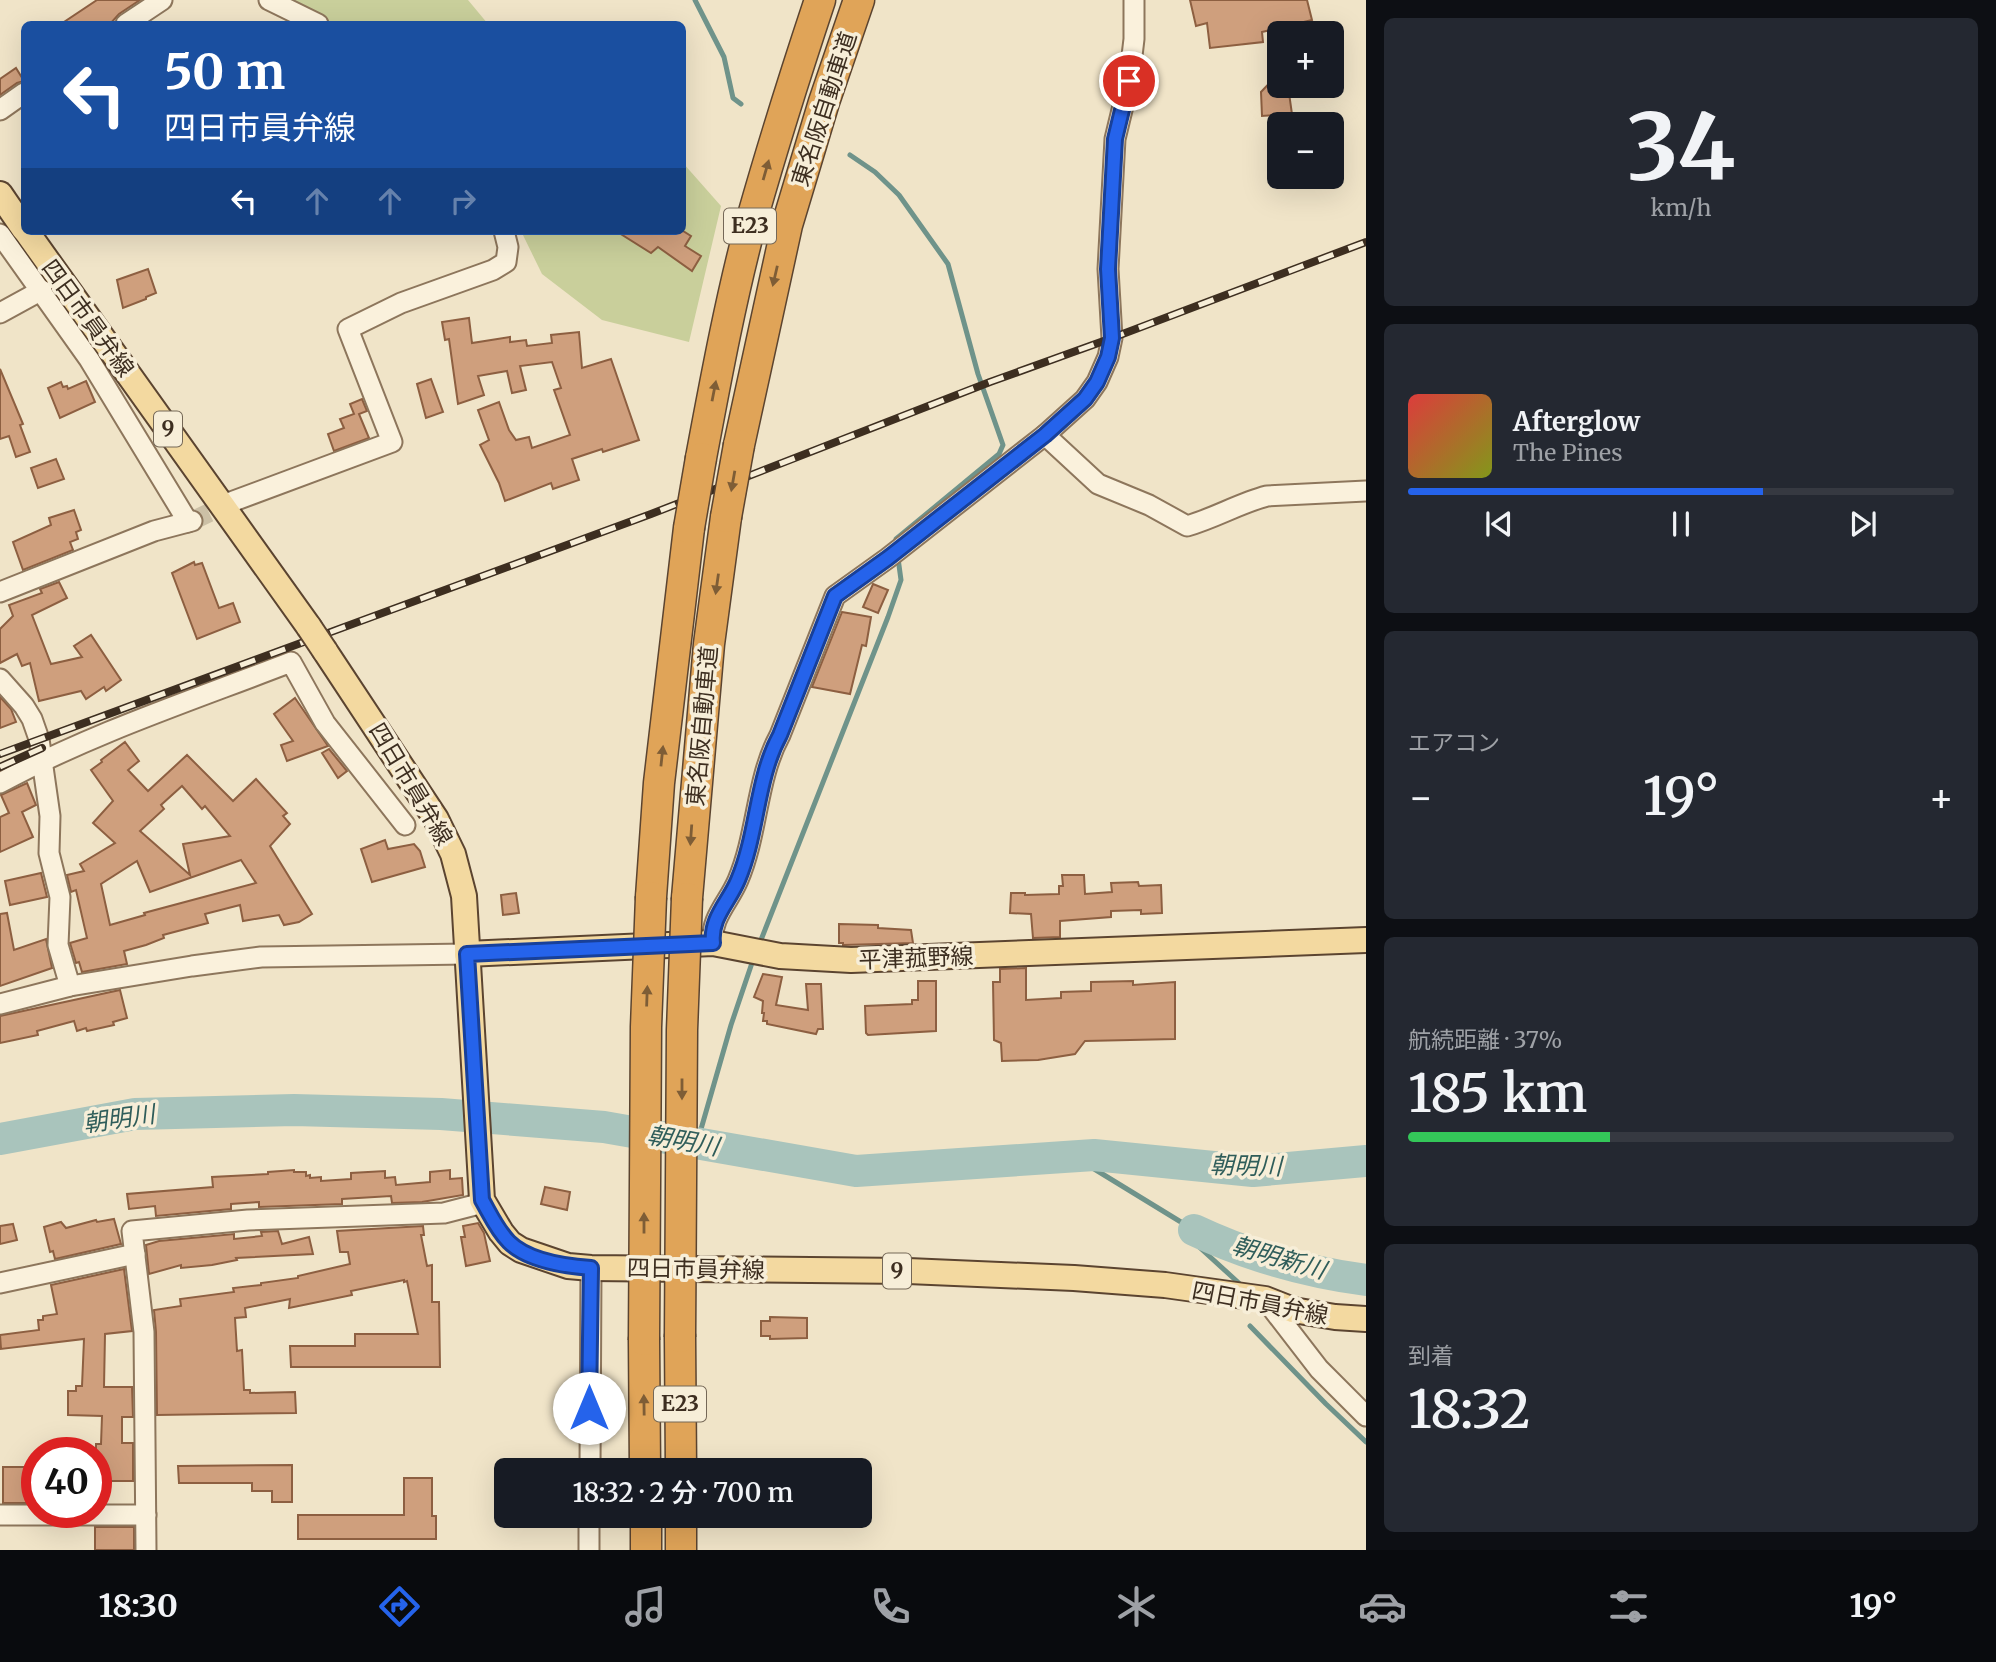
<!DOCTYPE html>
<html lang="ja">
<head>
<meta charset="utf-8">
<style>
	:root { --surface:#171b24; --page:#242831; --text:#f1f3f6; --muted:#9ea1a6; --line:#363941; --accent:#2563eb }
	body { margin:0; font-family:Merriweather,"Noto Sans JP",serif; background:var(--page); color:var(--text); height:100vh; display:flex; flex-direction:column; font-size:26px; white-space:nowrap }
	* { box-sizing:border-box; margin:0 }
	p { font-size:23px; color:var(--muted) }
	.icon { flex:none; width:38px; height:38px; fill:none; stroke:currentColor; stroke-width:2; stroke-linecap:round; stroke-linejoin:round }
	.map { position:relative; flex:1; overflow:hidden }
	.details { display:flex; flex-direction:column; gap:18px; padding:18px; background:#0d0f14; width:630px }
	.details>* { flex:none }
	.top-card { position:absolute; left:21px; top:21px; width:665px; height:214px; border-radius:10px; box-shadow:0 7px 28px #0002; background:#1a4fa0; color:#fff; overflow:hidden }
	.fabs { position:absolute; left:1267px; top:21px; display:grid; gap:14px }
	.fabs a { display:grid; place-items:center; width:77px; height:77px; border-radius:10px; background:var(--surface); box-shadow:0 7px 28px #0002; font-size:35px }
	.speed { position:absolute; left:21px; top:1437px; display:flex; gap:14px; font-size:35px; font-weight:700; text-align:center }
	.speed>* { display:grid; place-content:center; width:91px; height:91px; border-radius:50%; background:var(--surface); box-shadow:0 7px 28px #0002; line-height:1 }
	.speed .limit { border:10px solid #d22; background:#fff; color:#111 }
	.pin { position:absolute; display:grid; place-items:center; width:60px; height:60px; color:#fff; margin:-30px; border:4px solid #fff; border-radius:50%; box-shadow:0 2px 7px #0007 }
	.me { position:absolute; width:77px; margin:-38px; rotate:0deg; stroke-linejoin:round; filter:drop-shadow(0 0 5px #0008) }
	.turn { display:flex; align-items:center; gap:24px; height:147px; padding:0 28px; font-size:32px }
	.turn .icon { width:91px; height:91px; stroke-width:2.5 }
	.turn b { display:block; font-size:49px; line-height:60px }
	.lanes { display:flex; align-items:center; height:66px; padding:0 28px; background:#0003; justify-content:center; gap:35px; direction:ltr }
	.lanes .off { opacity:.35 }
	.big { font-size:52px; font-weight:600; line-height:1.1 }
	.details .tile { flex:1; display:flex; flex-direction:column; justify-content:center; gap:10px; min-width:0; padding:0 24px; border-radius:10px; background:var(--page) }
	.details .dial { align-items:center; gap:0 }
	.dial b { font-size:91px; line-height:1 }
	.song { display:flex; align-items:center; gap:21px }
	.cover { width:84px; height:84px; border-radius:10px; background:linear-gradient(135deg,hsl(0 70% 55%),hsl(70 70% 35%)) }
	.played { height:7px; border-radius:4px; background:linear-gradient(90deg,var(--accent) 65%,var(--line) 65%) }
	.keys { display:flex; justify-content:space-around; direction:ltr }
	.heat { display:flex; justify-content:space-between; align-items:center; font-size:38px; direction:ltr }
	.charge { height:10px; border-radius:5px; background:linear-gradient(90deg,#34c759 37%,var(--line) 0) }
	.trip { position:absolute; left:494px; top:1458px; width:378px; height:70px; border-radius:10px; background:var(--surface); box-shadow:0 7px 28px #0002; font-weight:600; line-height:70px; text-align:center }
	.tab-bar { display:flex; height:112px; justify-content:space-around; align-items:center; background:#090b0e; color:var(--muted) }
	.tab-bar .icon { width:49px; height:49px }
	.tab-bar .on { color:var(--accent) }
	.tab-bar b { font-size:32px; color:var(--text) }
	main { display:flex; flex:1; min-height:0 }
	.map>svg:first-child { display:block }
</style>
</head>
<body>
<main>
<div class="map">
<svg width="1366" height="1550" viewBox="0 0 1366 1550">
	<rect width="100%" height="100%" fill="#f0e4c8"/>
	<!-- green -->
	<g fill="#c9cf9b">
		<path d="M275,0H468L488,24H312Z"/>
		<path d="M683,163L721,206L689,342L602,320L542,274L521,231H682Z"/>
	</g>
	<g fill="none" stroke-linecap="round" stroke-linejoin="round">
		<!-- stream -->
		<g stroke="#6f938a" stroke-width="5">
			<path d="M695,0L724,57L733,98L741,104"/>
			<path d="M850,155L875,172L899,195L948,264L978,374L1003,445L999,454L896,539V545"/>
			<path d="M759,945L888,617L901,580L898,558"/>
			<path d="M697,1143L731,1025L754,957"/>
			<path d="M1073,1156L1194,1230L1197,1245L1241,1285"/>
			<path d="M1250,1326L1326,1404L1366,1442"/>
		</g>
		<!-- river -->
		<g stroke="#a9c4bc" stroke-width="32">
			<path d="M0,1139L135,1114L294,1110L441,1114L604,1127L856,1171L1094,1155L1253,1171L1366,1161"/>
			<path d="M1194,1230C1249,1256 1306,1272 1366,1280"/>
		</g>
	</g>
	<!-- building -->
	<g fill="#cf9f7d" stroke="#8d5f41" stroke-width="2" fill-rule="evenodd">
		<path d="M97,0H140L119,14L110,24H61Z"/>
		<path d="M1190,0H1307L1312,20L1262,32L1263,42L1210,48L1207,23L1196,26Z"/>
		<path d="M16,68L24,81L17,83L0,95V79Z"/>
		<path d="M1279,73V86H1288L1292,114L1262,116L1261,92Z"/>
		<path d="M616,231H683L691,236L685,246L701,256L692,271L658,247L651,253Z"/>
		<path d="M148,269L156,293L146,297V299L123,308L117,280Z"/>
		<path d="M469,318L472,343L510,337V342L526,340L527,346L552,343L551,335L579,332L582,368L611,359L639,440L603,452L602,449L572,459L579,480L553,489L551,483L505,501L499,483L480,445L489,440L478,410L499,402L509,430L516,440L529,437L532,448L570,435L554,390L561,388L552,362L520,366L526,390L512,393L507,371L478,376L484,395L458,404L449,339L445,340L442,322Z"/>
		<path d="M0,369L23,424L20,425L30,452L16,457L9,436L0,439Z"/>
		<path d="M431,379L443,412L426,418L417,384Z"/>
		<path d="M86,381L95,402L60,418L48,388L61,382L63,387L67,386L68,389Z"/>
		<path d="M362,399L367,411L359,414L369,438L334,451L328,434L344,428L340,419L354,414L350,404Z"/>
		<path d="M56,459L64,479L38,488L31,468Z"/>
		<path d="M74,510L81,530L76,532L78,539L70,542L73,550L23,570L13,542L51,525L49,518Z"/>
		<path d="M194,562L195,565L202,563L219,608L233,603L240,622L197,639L172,573Z"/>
		<path d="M59,582L67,598L32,615L51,664L82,657L74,646L91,635L121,680L106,691L104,687L86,699L81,691L39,701L30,663L22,666L17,654L0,663V629L13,616L9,605L42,593L40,589Z"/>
		<path d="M873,584L888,590L878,613L863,607Z"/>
		<path d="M842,612L871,617L866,646L862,645L850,694L812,687Z"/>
		<path d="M0,697L11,709L16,722L0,728Z"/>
		<path d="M295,698L328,746L287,761L281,745L293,741L274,714Z"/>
		<path d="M125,742L139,761L128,770L148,791L187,755L233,801L256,779L287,813L283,816L290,824L270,846L312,914L299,922L284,925L279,915L243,921L240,905L205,914L208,923L163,935L164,938L146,945L124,951L127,964L82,972L79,962L76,963L70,943L87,938L76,890L71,892L67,875L84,871L80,864L115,843L93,823L113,801L91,770L102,762L101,760ZM182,786L202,809L205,806L230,836L183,844L190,875L140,831L164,809L161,805ZM241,860L256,883L144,913L145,915L110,925L101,884L137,861L150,892Z"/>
		<path d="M329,749L347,771L338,778L322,753Z"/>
		<path d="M27,783L36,805L22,812L33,837L0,852V817L9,813L1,795Z"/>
		<path d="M385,840L388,849L414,844L420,851L425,867L372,882L361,849Z"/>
		<path d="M41,873L47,897L10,905L5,881Z"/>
		<path d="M1062,875H1084L1085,894L1112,892L1111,883L1138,882L1139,886L1161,885L1162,913L1141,914V910L1111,911V917L1060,921V937L1033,938L1031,914L1010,913L1011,893H1025V895L1059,894V886H1063Z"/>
		<path d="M516,893L519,913L503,915L501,895Z"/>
		<path d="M7,913L14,950L46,939L52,968L0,986V914Z"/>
		<path d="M839,924L878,925V928L911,930L913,943L843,945V943H839Z"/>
		<path d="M1026,968V1000L1061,998V992L1091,991V982L1133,981V985L1175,982V1039L1085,1041L1075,1054L1038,1060L1002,1061L1001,1043L994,1040L993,982H1000V969Z"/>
		<path d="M763,974L782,977L776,1005L808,1010L806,984H821L823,1029H818L816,1034L767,1024V1021H763L764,1013H762L763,1001L754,997Z"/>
		<path d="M918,981H936V1031L868,1035L866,1033L865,1006L912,1004V1000H918Z"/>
		<path d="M120,990L127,1018L113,1022L114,1025L87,1031L86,1028L77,1031L74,1021L37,1031L38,1035L0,1043V1016Z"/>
		<path d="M294,1170V1172H306V1176L310,1175V1178L321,1177V1181L351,1179V1173L385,1171V1178L395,1177L396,1185L430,1182V1172L450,1170V1179L462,1178L463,1195L422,1202L392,1203L391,1196L342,1199V1204L259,1207V1202L231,1204V1209L156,1216L155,1206L129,1209L127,1194L213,1187L212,1177L268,1174V1172Z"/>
		<path d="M545,1187L570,1192L567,1210L541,1204Z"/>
		<path d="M114,1219L121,1244L55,1259L53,1251L50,1252L44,1227L61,1222L66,1228L96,1220L97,1222Z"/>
		<path d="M478,1223L484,1233L490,1261L466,1266L461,1237H465L463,1226Z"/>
		<path d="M13,1224L17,1240L0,1244V1226Z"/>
		<path d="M423,1226L424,1235H421L427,1266L432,1265V1302H439L440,1367H291L290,1346H355V1334H418L407,1281L404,1282V1280L351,1291L352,1295L289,1308L290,1299L245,1308L246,1317L235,1318L237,1351L242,1350L244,1390H250V1393L295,1392L296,1413L157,1415L156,1332L154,1310L181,1306L180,1299L234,1292L233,1288L261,1285V1283L298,1278V1276L350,1264L348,1252H340L337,1231Z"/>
		<path d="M278,1231L282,1244L309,1237L313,1254L236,1258L237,1260L212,1265L181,1268V1265L149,1274L146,1245L159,1241L234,1234V1239L262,1236L261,1232Z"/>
		<path d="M124,1269L132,1331L105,1334L104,1387H132L133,1417H122V1443H133V1481H101V1477H96V1444H101L102,1416L68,1415V1391H76V1386H82L84,1339L1,1349L0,1335L39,1330L38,1320H43V1316L57,1314L51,1285Z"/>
		<path d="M770,1317L807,1318V1338L770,1339V1336H761V1321H770Z"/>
		<path d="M292,1465V1502H272V1491H252V1483H179L178,1466Z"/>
		<rect x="3" y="1467" width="34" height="36"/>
		<path d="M404,1478H432V1516H436V1539H298V1515H404Z"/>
		<rect x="95" y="1527" width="39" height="23"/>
	</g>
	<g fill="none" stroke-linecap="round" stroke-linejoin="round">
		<!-- minor-tunnel -->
		<path stroke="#ccc0a6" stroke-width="19" stroke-dasharray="19 10" stroke-linecap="butt" d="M192,521L231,502"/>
		<!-- minor casing -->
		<g stroke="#8d765c" stroke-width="23">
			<g id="minor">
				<path d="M269,0L318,24"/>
				<path d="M126,24L162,0"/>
				<path d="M0,110L24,93"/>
				<path d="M0,234L89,359L188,522"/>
				<path d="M0,313L42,290"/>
				<path d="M1045,435L1098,484L1149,505L1187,526C1215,518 1240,503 1267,496L1366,491"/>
				<path d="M231,502L392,442L348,329L401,303L493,270L506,262L508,247L504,231"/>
				<path d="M0,592L154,531L192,521"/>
				<path d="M0,679L24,706L32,719L39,739L50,816L49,853L60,897L58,945L70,986"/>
				<path d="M0,783C92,733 193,700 291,662L325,723L405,825"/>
				<path d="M713,943C710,918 729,902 738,880C758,833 756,779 780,735L835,596L888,558L1045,435L1085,399L1097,382L1108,357L1112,338L1108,269L1115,139L1129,81L1134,39V0"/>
				<path d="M0,1004L70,986L192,966L261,957L467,954"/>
				<path d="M0,1283L135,1254"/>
				<path d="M1265,1299L1319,1369L1366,1416"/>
				<path d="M590,1470L591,1268"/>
				<path d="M0,1515H146"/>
				<path d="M146,1550L144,1332L132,1231L248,1220L444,1213L475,1205L482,1200"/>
				<path d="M589,1550V1516"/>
			</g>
		</g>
		<!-- major casing -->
		<g stroke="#5b4430" stroke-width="28">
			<g id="major">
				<path d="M0,194L24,229"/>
				<path d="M26,231L309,627"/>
				<path d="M325,651L436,819L453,854L464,896L482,1200L501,1232L510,1243L521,1250L568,1266L591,1268L908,1271L1074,1278L1165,1285L1265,1299L1293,1310L1335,1317L1366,1319"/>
				<path d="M467,954L713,943L780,956L851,960L1366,940"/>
			</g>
		</g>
		<!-- highway casing -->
		<g stroke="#5b4430" stroke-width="33">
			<g id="highway">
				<path d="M739,445L787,225L824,102L859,0"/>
				<path d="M701,458C716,378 731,297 752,219C773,145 796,72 820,0"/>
				<path d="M651,897L659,783L689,528"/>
				<path d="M687,898L709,644L726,517"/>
				<path d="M680,1337L681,1470"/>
				<path d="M644,1340L645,1470"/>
				<path d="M646,1516V1550"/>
				<path d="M681,1516V1550"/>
			</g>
		</g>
		<!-- minor -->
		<use href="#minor" stroke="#faf1dc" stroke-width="19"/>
		<!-- major -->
		<use href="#major" stroke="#f3d9a0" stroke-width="24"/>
		<!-- highway -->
		<use href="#highway" stroke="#e0a458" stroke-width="30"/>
		<!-- rail casing -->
		<g stroke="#3d2e20" stroke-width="8">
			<g id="rail">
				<path d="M0,754L651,514L990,382L1112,338L1366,242"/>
				<path d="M0,767L42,748"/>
			</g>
		</g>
		<!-- rail -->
		<use href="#rail" stroke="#f7eed8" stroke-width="5" stroke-dasharray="16" stroke-linecap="butt"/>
		<!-- major-bridge casing -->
		<g stroke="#5b4430" stroke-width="28" stroke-linecap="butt">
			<path id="major-bridge" d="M309,627L325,651"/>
		</g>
		<!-- highway-bridge casing -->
		<g stroke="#5b4430" stroke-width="33" stroke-linecap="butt">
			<g id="highway-bridge">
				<path d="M726,517L739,445"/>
				<path d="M689,528L701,458"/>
				<path d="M680,1337L682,1030L687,898"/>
				<path d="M644,1340L646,1027L651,897"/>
			</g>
		</g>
		<!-- major-bridge -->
		<use href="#major-bridge" stroke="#f3d9a0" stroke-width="24"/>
		<!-- highway-bridge -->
		<use href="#highway-bridge" stroke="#e0a458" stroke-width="30"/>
	</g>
	<!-- one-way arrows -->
	<defs><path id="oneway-solid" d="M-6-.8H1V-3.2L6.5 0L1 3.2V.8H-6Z" transform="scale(1.75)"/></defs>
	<g fill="#7e5d36">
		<use href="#oneway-solid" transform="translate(766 170) rotate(-74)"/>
		<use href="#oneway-solid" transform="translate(775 276) rotate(103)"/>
		<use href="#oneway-solid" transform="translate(714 391) rotate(-79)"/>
		<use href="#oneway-solid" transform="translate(733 481) rotate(100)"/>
		<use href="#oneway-solid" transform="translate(717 584) rotate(98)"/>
		<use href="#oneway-solid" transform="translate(662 756) rotate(-84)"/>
		<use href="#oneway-solid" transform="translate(691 835) rotate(94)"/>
		<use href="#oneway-solid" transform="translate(647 996) rotate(-88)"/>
		<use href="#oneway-solid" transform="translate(682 1089) rotate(90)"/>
		<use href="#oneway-solid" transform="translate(644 1223) rotate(-90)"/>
		<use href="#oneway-solid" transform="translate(644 1405) rotate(-91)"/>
	</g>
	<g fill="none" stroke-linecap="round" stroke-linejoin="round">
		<!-- route casing -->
		<g stroke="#184099" stroke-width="18">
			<path id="route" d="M589,1408L591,1268C564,1266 528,1261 509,1242C497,1230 490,1214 482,1200L467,954L713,943C710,918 729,902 738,880C758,833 756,779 780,735L835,596L888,558L1045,435L1085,399L1097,382L1108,357L1112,338L1108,269L1115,139L1129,81"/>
		</g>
		<!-- route -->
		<use href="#route" stroke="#2563eb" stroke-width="12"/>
	</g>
	<g text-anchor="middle" stroke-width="7" stroke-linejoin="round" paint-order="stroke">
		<!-- shield labels -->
		<g fill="#f7eed8" stroke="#756857" stroke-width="2">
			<rect x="724" y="208.5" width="52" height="35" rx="5"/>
			<rect x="154" y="411.5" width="28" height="35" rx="5"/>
			<rect x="883" y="1253.5" width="28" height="35" rx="5"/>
			<rect x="654" y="1386.5" width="52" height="35" rx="5"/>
		</g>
		<g font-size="21" font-weight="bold" fill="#3d2e20">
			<text x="750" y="233">E23</text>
			<text x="168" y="436">9</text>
			<text x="897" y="1278">9</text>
			<text x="680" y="1411">E23</text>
		</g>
		<!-- street labels -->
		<g font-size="23" fill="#3d2e20" stroke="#f7eed8">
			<text transform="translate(824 109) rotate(-72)" y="8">東名阪自動車道</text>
			<text transform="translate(88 318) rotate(54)" y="8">四日市員弁線</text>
			<text transform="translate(702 726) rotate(-85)" y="8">東名阪自動車道</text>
			<text transform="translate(411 784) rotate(59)" y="8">四日市員弁線</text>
			<text transform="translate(916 958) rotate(-2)" y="8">平津菰野線</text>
			<text transform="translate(696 1269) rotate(1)" y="8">四日市員弁線</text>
			<text transform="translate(1260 1303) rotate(11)" y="8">四日市員弁線</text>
		</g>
		<!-- water labels -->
		<g font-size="24" font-style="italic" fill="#2f5d5a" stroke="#f7eed8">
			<text transform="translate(119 1119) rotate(-8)" y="8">朝明川</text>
			<text transform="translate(683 1141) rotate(10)" y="8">朝明川</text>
			<text transform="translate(1246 1166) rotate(1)" y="8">朝明川</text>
			<text transform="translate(1279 1258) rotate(16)" y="8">朝明新川</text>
		</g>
	</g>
</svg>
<div class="fabs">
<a>+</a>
<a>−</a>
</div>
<div class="speed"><div class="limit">40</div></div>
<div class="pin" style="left:1129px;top:81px;background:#d93025"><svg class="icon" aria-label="arrive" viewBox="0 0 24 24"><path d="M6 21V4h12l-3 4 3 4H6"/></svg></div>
<svg class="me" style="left:589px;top:1408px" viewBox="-20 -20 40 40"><circle r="19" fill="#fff"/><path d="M0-13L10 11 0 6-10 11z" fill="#2563eb"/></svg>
<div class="trip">18:32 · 2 分 · 700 m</div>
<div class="top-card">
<div class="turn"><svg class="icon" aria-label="left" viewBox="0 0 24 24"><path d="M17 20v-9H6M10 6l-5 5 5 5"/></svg><div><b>50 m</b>四日市員弁線</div></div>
<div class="lanes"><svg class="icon" aria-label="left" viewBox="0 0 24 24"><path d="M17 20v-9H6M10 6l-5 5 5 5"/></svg><svg class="icon off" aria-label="ahead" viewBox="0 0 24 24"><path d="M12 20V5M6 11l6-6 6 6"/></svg><svg class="icon off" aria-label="ahead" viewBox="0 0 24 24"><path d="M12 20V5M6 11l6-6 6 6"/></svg><svg class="icon off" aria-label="right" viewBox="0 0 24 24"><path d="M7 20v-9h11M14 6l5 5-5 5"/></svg></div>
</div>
</div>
<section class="details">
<div class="tile dial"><b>34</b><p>km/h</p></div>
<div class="tile">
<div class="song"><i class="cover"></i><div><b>Afterglow</b><p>The Pines</p></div></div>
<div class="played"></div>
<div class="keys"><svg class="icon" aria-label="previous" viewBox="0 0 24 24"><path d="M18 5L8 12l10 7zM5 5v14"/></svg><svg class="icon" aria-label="pause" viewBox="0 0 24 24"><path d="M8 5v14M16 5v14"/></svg><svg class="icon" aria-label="next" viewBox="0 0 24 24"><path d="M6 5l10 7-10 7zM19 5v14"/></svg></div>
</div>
<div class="tile"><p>エアコン</p>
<div class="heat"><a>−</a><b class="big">19°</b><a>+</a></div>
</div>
<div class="tile"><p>航続距離 · 37%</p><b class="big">185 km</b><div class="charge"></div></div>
<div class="tile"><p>到着</p><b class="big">18:32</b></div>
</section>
</main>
<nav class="tab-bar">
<b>18:30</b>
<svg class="icon on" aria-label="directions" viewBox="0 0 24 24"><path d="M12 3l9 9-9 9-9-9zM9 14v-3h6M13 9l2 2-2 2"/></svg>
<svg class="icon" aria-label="music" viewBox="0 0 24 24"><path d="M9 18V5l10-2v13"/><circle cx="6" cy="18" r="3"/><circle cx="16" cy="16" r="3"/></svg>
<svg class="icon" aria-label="phone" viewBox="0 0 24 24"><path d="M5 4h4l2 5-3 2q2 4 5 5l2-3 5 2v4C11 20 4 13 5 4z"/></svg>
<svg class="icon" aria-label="climate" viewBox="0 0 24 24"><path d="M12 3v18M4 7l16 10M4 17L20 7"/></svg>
<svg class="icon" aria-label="car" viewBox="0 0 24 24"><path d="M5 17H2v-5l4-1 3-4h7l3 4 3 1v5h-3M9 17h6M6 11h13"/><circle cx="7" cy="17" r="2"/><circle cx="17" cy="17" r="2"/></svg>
<svg class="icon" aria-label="filters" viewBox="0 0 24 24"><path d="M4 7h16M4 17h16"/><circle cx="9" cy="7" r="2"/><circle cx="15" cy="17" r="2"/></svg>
<b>19°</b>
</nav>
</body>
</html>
